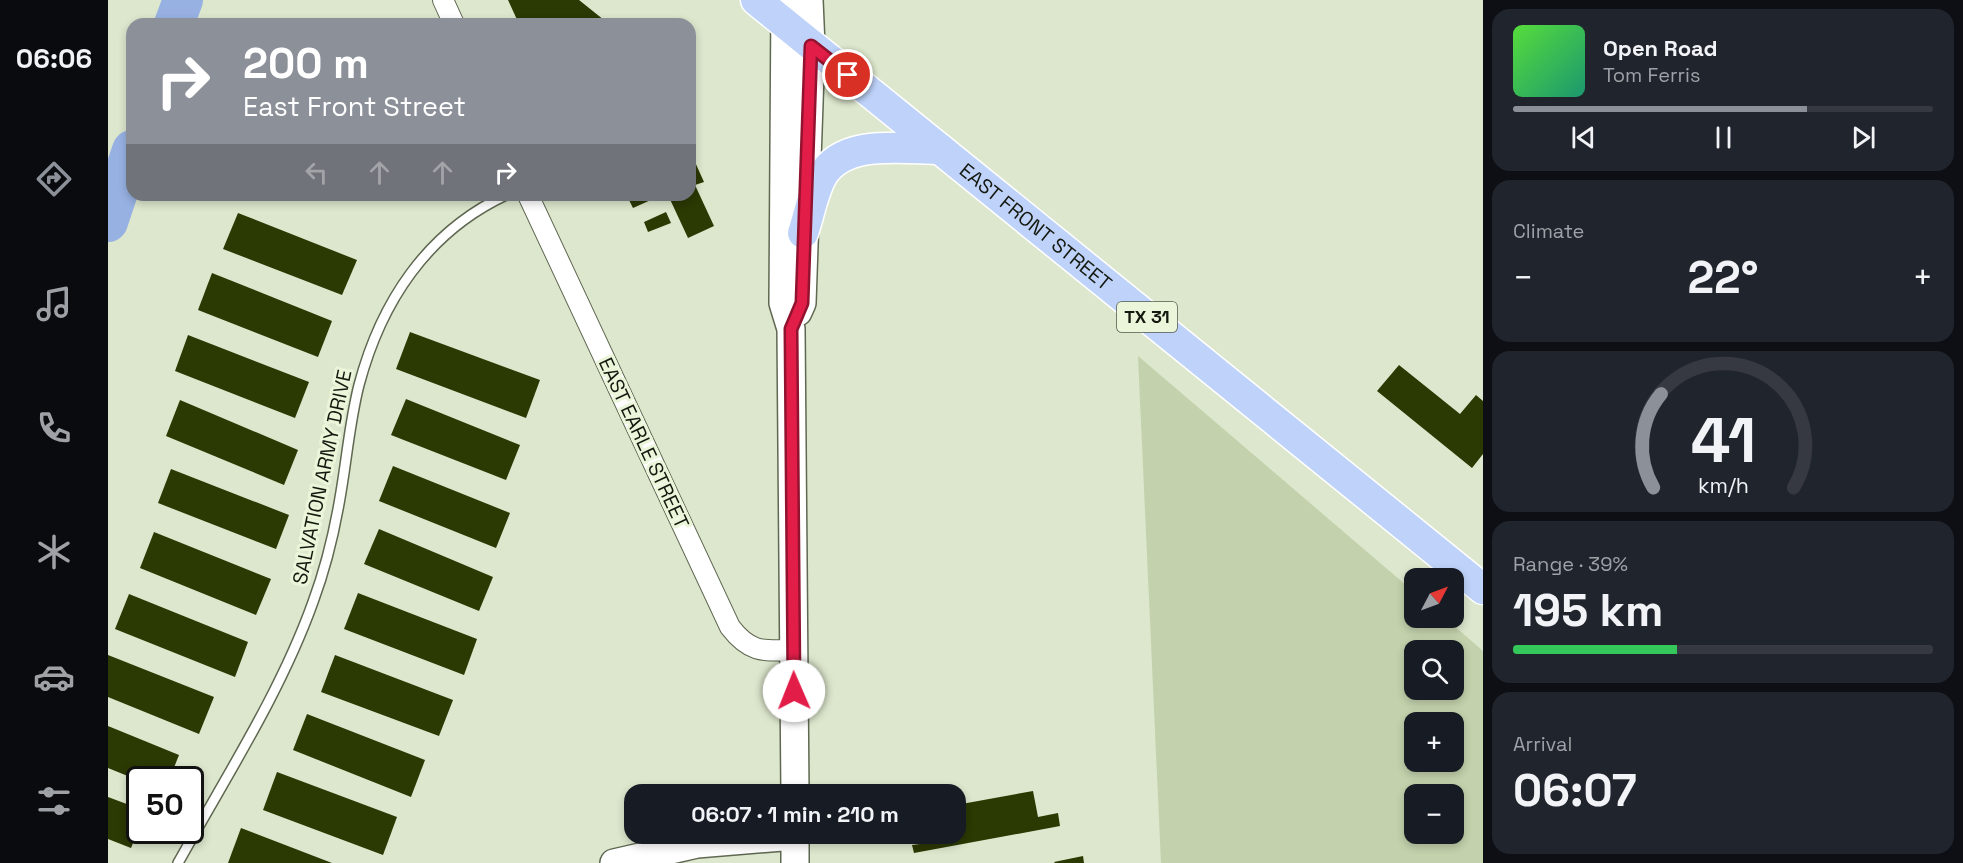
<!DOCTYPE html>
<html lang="en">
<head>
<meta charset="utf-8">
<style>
	:root { --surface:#171b24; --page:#20242c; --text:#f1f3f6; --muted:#9ea1a6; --line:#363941; --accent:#8c9099 }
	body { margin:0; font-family:"Space Grotesk",sans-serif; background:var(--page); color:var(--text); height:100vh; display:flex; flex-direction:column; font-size:22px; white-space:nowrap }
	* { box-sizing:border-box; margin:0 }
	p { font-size:20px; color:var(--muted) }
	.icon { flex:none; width:33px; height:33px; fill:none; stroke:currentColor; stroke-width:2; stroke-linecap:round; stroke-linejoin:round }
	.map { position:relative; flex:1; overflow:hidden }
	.side { display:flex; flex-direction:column; gap:9px; padding:9px; background:#0d0f14; width:480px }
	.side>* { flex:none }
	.top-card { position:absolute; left:18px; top:18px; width:570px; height:183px; border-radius:18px; box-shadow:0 3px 9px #0003; background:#8c9099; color:#fff; overflow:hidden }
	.needle { width:39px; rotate:49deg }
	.controls { position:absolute; left:1296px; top:568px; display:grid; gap:12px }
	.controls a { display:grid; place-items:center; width:60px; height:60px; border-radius:12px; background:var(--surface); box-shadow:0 3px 9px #0003; font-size:30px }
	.speed { position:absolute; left:18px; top:766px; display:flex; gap:12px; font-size:30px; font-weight:700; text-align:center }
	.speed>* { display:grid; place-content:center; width:78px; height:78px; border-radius:50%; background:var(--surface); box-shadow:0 3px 9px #0003; line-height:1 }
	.speed .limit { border:3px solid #111; border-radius:9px; background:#fff; color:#111 }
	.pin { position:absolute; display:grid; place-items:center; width:51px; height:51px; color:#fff; margin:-26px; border:3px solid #fff; border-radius:50%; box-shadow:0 2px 6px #0007 }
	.me { position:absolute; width:66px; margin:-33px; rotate:359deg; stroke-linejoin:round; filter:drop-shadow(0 0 4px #0008) }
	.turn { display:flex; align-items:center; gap:21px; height:126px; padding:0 18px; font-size:27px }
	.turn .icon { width:78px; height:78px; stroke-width:2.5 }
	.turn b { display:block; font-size:42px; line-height:51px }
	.lanes { display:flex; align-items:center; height:57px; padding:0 18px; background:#0003; justify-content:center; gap:30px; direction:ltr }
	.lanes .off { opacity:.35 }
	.big { font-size:45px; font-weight:600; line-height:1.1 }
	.side .tile { flex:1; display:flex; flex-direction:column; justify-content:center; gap:9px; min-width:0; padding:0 21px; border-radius:18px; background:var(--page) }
	.side .dial { align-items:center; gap:0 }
	.dial svg { height:156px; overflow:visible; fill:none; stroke:var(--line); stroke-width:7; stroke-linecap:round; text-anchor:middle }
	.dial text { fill:var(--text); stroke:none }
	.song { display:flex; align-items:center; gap:18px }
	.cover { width:72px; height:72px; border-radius:9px; background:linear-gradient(135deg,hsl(110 70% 55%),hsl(160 70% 35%)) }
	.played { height:6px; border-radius:3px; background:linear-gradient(90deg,var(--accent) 70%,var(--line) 70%) }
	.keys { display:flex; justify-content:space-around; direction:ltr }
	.heat { display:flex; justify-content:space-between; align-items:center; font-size:33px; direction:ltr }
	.charge { height:9px; border-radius:4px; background:linear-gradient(90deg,#34c759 39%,var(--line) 0) }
	.trip { position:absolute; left:516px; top:784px; width:342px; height:60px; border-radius:18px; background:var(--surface); box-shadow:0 3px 9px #0003; font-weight:600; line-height:60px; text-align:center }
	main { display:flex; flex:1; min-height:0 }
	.menu { display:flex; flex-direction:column; width:108px; justify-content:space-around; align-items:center; background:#090b0e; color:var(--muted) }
	.menu .icon { width:42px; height:42px }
	.menu .current { color:var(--accent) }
	.menu b { font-size:27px; color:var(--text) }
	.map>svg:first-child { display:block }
</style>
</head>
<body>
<main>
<nav class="menu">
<b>06:06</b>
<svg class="icon current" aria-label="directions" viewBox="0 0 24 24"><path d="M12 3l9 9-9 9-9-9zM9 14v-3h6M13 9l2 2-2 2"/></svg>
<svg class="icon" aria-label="music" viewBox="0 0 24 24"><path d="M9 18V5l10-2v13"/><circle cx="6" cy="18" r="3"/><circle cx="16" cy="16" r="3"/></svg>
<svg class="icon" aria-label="phone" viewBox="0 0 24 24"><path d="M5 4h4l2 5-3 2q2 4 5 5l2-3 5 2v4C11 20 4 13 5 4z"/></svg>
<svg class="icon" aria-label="climate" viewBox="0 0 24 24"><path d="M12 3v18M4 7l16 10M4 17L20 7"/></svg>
<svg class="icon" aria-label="car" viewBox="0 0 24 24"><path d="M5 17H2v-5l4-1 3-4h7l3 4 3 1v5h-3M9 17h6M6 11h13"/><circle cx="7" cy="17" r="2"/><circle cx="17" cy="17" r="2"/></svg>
<svg class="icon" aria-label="filters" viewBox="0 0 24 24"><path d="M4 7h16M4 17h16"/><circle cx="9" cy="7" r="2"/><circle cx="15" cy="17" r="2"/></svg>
</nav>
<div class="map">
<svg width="1375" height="863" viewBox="0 0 1375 863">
	<rect width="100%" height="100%" fill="#dde7cd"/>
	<!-- green -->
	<path fill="#c3d1ac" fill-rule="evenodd" d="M1030,356L1306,592V618H1337L1375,651V863H1053ZM1306,651H1346V690H1306ZM1306,723H1346V762H1306ZM1306,795H1346V834H1306Z"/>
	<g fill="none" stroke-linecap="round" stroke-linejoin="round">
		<!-- river -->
		<g stroke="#97b1e2" stroke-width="40">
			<path d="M66,24L75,0"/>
			<path d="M0,222L24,150"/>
		</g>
	</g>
	<!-- building -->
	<g fill="#2b3903">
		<path d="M400,0H471L501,24H411Z"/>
		<path d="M582,151L596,182L587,185L606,226L580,238L560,195H582Z"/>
		<path d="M522,195H554L525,208L519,196Z"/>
		<path d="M558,212L563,223L540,232L536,222Z"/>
		<path d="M130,213L249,260L234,295L115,249Z"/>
		<path d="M104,273L224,321L210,357L90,310Z"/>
		<path d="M302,332L432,380L418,418L288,369Z"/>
		<path d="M80,335L201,382L187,418L67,371Z"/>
		<path d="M1291,365L1352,414L1368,395L1375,401V454L1364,468L1269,391Z"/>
		<path d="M298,399L412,445L398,480L283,435Z"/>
		<path d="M72,400L190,450L176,485L58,436Z"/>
		<path d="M285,466L402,513L388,548L271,501Z"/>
		<path d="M63,469L181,515L168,549L50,503Z"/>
		<path d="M271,529L385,577L371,611L256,564Z"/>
		<path d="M46,532L163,579L148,615L32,568Z"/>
		<path d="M250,593L369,639L356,675L236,629Z"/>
		<path d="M21,594L140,642L127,677L7,629Z"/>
		<path d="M0,655L106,697L91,734L0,697Z"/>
		<path d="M227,655L345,700L331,736L213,692Z"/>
		<path d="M199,714L317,760L303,797L185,750Z"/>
		<path d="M0,726L71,755L61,780L32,781L0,768Z"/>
		<path d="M169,772L289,817L275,855L155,810Z"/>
		<path d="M925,791L930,817L950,813L952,826L806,853L804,845L812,844L810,834H848V805Z"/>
		<path d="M0,797L32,809V826L23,848L0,839Z"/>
		<path d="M133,828L224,863H120Z"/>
		<path d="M975,856L976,863H947L946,862Z"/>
	</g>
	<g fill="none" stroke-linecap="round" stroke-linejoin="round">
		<!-- lane casing -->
		<g stroke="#5f6851" stroke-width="12">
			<path id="lane" d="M70,863C117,778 172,694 205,602C218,567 227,529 233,492C239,457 242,420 251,385C273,302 319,232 398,195"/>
		</g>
		<!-- street casing -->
		<g stroke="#5f6851" stroke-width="22">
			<g id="street">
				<path d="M335,0L346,24"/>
				<path d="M420,195L622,627C642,653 655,651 685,650"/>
			</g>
		</g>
		<!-- secondary casing -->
		<g stroke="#5f6851" stroke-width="30">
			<g id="secondary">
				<path d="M677,0L675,303L683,329L687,795"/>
				<path d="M690,312L694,303L703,46L701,0"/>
				<path d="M687,834V863"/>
				<path d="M506,863L589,844L687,836"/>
			</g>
		</g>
		<!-- primary casing -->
		<g stroke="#fff" stroke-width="33">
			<g id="primary">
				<path id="s1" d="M648,0L1375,589"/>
				<path d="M695,233C701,215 705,192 714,176C736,138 796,149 832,149"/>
			</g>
		</g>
		<!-- lane -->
		<use href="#lane" stroke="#fff" stroke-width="9"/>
		<!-- street -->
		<use href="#street" stroke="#fff" stroke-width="20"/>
		<!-- secondary -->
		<use href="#secondary" stroke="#fff" stroke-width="27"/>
		<!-- primary -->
		<use href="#primary" stroke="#bfd3fa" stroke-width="30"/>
	</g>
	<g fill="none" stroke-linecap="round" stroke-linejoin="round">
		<!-- route casing -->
		<g stroke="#92132f" stroke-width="15">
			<path id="route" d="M686,691L683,329L694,303L703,46L740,75"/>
		</g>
		<!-- route -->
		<use href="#route" stroke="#e11d48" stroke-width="10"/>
	</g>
	<g text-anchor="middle" stroke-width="6" stroke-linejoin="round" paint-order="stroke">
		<!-- shield labels -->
		<rect fill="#ebf5da" stroke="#545a4b" stroke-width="1.5" x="1009" y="302" width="60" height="30" rx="4.5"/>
		<g font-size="18" font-weight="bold" fill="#14180e">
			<text x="1039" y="323">TX 31</text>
		</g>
		<!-- street labels -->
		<g font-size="20" fill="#14180e" stroke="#ebf5da">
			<text dy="7" stroke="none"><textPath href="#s1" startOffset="360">EAST FRONT STREET</textPath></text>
			<text transform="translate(536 443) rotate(65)" y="7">EAST EARLE STREET</text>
			<text transform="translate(214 477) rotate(-78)" y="7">SALVATION ARMY DRIVE</text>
		</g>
	</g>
</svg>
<div class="controls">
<a><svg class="needle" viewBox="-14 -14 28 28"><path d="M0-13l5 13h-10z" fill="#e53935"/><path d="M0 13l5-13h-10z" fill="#9ea1a6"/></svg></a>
<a><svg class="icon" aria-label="search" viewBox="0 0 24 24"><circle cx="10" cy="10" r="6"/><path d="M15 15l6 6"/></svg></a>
<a>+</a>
<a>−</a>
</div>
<div class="speed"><div class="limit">50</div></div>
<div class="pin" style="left:740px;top:75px;background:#d93025"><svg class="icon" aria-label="arrive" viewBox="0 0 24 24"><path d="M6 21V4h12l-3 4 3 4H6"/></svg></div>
<svg class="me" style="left:686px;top:691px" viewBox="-20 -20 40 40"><circle r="19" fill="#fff"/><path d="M0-13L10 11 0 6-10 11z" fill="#e11d48"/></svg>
<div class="trip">06:07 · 1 min · 210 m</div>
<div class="top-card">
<div class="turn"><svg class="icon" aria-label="right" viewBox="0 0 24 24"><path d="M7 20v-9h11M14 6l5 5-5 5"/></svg><div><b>200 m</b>East Front Street</div></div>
<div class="lanes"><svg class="icon off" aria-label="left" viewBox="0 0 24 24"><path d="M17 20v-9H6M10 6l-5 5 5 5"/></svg><svg class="icon off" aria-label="ahead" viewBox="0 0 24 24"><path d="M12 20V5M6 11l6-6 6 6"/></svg><svg class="icon off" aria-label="ahead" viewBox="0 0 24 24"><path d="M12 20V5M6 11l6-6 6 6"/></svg><svg class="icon" aria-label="right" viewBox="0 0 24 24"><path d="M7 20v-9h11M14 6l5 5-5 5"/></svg></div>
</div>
</div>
<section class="side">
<div class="tile">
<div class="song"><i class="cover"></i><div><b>Open Road</b><p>Tom Ferris</p></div></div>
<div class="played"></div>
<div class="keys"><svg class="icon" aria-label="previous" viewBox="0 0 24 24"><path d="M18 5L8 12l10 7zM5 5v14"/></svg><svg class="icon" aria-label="pause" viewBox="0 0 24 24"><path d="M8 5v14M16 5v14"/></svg><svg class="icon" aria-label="next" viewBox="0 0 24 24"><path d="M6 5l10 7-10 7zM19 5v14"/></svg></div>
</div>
<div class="tile"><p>Climate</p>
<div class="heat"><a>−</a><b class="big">22°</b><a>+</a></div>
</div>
<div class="tile dial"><svg viewBox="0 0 100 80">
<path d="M14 69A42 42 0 1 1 86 69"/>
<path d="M14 69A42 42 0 0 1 18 21" stroke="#8c9099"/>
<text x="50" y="56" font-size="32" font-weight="700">41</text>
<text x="50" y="72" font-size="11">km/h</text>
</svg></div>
<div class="tile"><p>Range · 39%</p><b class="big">195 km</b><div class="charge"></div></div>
<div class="tile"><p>Arrival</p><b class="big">06:07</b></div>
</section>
</main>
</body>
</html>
